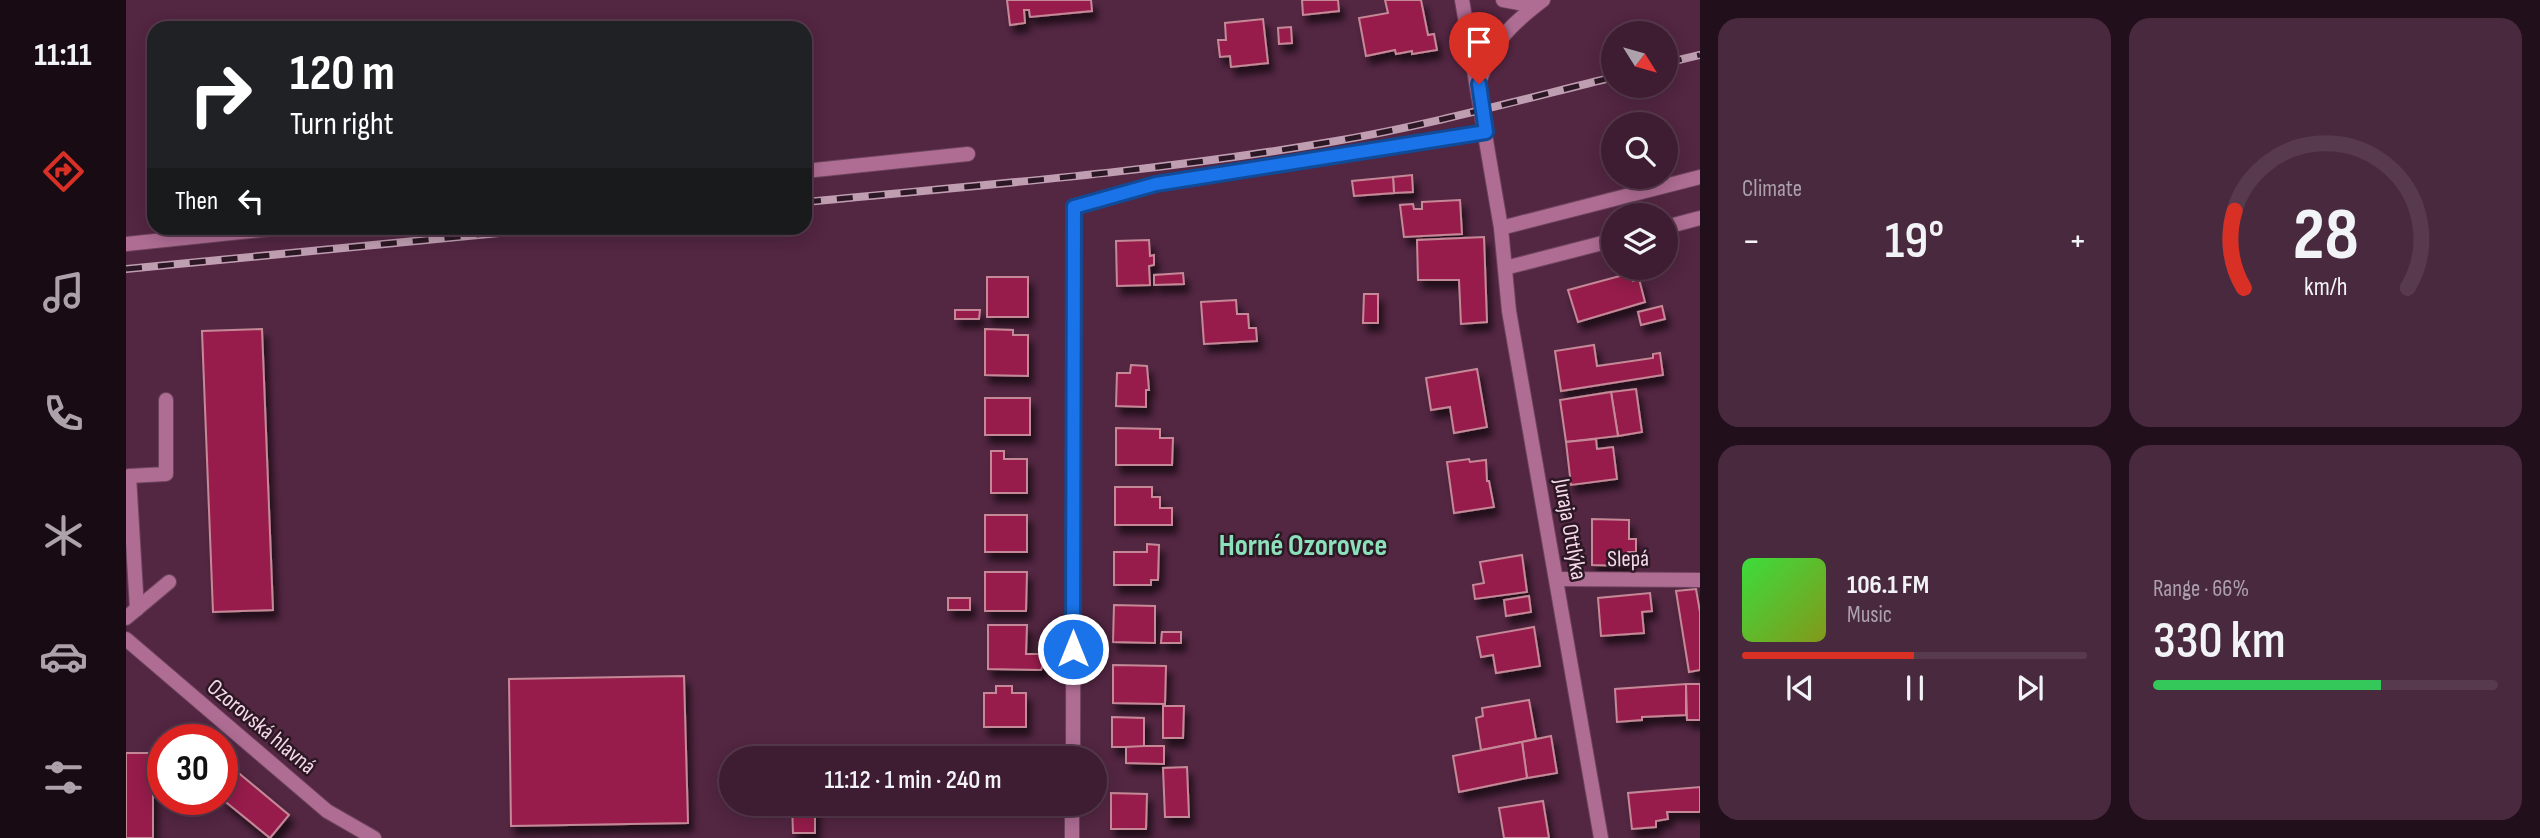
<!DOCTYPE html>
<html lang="en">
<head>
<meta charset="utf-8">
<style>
	:root { --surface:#3e1c32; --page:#49293e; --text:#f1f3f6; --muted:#ada1ac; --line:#573a4d; --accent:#d93025 }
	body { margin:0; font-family:"Sofia Sans Condensed",sans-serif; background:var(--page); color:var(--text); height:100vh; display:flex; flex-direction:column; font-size:26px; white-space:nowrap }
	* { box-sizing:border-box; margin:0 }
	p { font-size:23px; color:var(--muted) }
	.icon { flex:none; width:38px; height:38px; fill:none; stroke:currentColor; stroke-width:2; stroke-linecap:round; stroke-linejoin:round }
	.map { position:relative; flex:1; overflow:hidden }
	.side { display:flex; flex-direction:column; gap:18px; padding:18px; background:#220f1c; width:840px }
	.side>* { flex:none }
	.guide { position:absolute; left:21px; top:21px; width:665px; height:214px; border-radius:21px; box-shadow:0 4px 18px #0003,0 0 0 2px var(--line); background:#202124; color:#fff; overflow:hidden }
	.needle { width:46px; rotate:127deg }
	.fabs { position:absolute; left:1475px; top:21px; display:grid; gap:14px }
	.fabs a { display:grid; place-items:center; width:77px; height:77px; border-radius:50%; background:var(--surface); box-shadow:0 4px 18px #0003,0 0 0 2px var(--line); font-size:35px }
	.speed { position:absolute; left:21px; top:724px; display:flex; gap:14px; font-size:35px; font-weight:700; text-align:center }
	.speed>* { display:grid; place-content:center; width:91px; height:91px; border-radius:50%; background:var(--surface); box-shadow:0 4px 18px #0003,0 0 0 2px var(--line); line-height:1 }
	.speed .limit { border:10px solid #d22; background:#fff; color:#111 }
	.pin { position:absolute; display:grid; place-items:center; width:60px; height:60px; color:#fff; margin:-72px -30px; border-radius:50% 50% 50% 0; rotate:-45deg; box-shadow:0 0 7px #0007 }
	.pin .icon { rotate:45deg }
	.me { position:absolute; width:77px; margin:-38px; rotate:0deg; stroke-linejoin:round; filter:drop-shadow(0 0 5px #0008) }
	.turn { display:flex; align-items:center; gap:24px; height:147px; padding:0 28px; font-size:32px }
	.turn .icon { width:91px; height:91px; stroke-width:2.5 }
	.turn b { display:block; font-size:49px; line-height:60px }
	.then { display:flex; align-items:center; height:66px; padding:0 28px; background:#0003; gap:14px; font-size:26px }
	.big { font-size:52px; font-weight:600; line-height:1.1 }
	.side .tile { flex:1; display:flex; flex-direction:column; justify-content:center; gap:10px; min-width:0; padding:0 24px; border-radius:21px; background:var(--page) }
	.side .dial { align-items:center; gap:0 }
	.dial svg { height:182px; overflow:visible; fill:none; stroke:var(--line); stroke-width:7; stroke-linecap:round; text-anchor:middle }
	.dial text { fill:var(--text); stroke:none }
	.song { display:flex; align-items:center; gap:21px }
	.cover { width:84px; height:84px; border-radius:10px; background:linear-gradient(135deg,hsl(120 70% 55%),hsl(70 70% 35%)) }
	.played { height:7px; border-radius:4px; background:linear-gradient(90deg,var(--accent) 50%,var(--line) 50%) }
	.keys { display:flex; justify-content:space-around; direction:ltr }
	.heat { display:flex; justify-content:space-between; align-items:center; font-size:38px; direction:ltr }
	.charge { height:10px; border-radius:5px; background:linear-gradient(90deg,#34c759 66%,var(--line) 0) }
	.side .tiles { flex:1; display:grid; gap:18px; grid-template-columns:repeat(2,1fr) }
	.trip { position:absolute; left:593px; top:746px; width:388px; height:70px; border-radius:35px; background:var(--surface); box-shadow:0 4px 18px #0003,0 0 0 2px var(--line); font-weight:600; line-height:70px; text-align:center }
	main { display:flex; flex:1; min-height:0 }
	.menu { display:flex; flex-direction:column; width:126px; justify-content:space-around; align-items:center; background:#190b14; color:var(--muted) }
	.menu .icon { width:49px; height:49px }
	.menu .active { color:var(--accent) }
	.menu b { font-size:32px; color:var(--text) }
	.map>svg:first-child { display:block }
</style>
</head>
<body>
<main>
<nav class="menu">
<b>11:11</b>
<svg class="icon active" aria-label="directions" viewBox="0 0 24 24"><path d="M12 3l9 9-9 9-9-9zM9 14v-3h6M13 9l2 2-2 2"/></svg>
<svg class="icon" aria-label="music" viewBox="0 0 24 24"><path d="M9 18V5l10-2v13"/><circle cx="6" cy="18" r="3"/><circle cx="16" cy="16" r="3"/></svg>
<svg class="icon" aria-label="phone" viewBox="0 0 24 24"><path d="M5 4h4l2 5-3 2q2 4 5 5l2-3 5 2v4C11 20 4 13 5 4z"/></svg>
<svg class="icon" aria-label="climate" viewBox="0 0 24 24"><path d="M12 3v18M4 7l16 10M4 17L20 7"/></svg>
<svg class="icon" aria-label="car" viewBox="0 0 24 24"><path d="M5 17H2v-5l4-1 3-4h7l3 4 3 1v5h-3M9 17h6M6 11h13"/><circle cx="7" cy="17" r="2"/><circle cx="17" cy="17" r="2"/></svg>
<svg class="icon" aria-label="filters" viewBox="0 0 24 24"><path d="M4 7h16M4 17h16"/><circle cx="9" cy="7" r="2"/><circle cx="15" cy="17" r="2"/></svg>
</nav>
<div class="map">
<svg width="1574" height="838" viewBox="0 0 1574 838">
	<defs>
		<filter id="shadow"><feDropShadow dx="4.5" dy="8" stdDeviation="3.5" flood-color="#0009"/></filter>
	</defs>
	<rect width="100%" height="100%" fill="#532642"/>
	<!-- building -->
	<g fill="#971c4c" stroke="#c58897" stroke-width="2" filter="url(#shadow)">
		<path d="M881,0H965L966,11L904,17L903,10H898L899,23L884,25Z"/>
		<path d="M1176,0H1212L1213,11L1177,15Z"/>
		<path d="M1259,0H1295L1302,35L1308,34L1311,50L1286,54V51L1270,54L1269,50L1240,56L1233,18L1262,13Z"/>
		<path d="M1137,19L1142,63L1105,67L1104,56L1094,57L1092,40H1100L1099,23Z"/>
		<path d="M1165,27L1166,43L1153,44L1152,28Z"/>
		<path d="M1286,175L1287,192L1268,193L1267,177Z"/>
		<path d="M1267,177L1268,193L1228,196L1226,181Z"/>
		<path d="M1334,200L1336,234L1278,237L1274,205L1287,204L1288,209H1296V202Z"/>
		<path d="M1358,237L1361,322L1335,324L1333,280H1292L1291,240Z"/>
		<path d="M1023,240L1024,256L1028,255V265L1023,266L1024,285L991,286L990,241Z"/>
		<path d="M1057,273L1058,284L1028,285V275Z"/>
		<path d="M1505,273L1507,281L1513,279L1519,302L1452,322L1442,290Z"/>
		<rect x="861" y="277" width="41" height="40"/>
		<path d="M1238,294H1252V323H1237Z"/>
		<path d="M1110,300L1111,314H1122L1123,328H1130L1131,341L1078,344L1075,302Z"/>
		<path d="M1536,306L1539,319L1515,325L1512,312Z"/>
		<path d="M829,310H854L853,319H829Z"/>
		<path d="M136,329L147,610L87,612L76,331Z"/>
		<path d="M859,329L887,330V335H902V376L859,375Z"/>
		<path d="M1468,345L1471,366L1527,358V354L1534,353L1537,375L1435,391L1429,351Z"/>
		<path d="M1005,365L1021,366L1023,390H1020V407L990,406L991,373H1004Z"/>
		<path d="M1351,369L1361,427L1328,433L1324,407L1305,410L1300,378Z"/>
		<path d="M1510,389L1516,432L1492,436L1485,392Z"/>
		<path d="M1485,392L1492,436L1440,442L1434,400Z"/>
		<rect x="859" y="398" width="45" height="37"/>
		<path d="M990,428L1034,429V438H1047L1046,465H990Z"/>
		<path d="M1470,439L1471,449L1487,447L1491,479L1445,485L1440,442Z"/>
		<path d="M865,451H878V459H901V493H865Z"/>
		<path d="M1343,459L1344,462L1360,460L1361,481H1363L1368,507L1328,513L1321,462Z"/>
		<path d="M989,487H1026V497H1034V508H1046V525H989Z"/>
		<rect x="859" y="515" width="42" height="37"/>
		<path d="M1466,519L1503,520V539H1510V552H1502V566L1466,565Z"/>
		<path d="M1021,544L1033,545L1032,580H1025V585H988V552H1021Z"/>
		<path d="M1396,555L1401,592L1349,599L1347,585L1358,583L1354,562Z"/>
		<path d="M859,572H901L900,611H859Z"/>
		<path d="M1570,589L1574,612V670L1563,672L1550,591Z"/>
		<path d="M1524,593L1526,611L1516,612L1518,633L1475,636L1472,598Z"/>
		<path d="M1403,596L1405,612L1380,616L1378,600Z"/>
		<rect x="822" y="598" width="22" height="12"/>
		<path d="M988,605L1029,606V643L987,642Z"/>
		<path d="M862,625H901L900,654H915L919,659L915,670L862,669Z"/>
		<path d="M1408,627L1414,666L1370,673L1367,655L1355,657L1351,637Z"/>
		<path d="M1036,632H1055V643H1035Z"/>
		<path d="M987,665L1040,666L1039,704L987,703Z"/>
		<path d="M558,676L562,823L385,826L383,679Z"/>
		<path d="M1560,684H1574V720H1561Z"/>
		<path d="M1560,684V715L1516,717V720L1491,722L1489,689Z"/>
		<path d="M870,686H886V693H900V727H858V693H870Z"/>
		<path d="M1403,700L1410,739L1355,750L1350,718L1357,716L1356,708Z"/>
		<path d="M1037,706H1058L1057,738H1037Z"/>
		<path d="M986,717L1018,718V747H986Z"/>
		<path d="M1425,736L1431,773L1401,778L1396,742Z"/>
		<path d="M1396,742L1401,778L1333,792L1327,756Z"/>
		<path d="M1018,746H1038V764L1000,763V747Z"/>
		<rect x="0" y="753" width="27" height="85"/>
		<path d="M1061,767L1063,817H1039L1037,768Z"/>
		<path d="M109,770L163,815L144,838L96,799L103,792L96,785Z"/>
		<path d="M1574,787V812H1541L1542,819L1530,821V827L1506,829L1502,793Z"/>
		<path d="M985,793L1021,794L1020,829H985Z"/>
		<path d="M1417,801L1423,838H1378L1373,808Z"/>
		<path d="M666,803H689V833H667Z"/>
	</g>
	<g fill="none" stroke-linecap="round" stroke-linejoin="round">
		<!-- service casing -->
		<g stroke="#6d435d" stroke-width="16">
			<g id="service">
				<path d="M679,171L842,154"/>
				<path d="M948,207L1030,184L1360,132"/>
				<path d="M0,244L153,228"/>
				<path d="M11,609L3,476L40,474V400"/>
				<path d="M0,618L43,582"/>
			</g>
		</g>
		<!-- minor casing -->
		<g stroke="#6d435d" stroke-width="16">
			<g id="minor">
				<path d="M1336,0L1375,228"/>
				<path d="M1377,0L1409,6"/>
				<path d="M1353,82C1368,41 1383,26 1417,0"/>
				<path d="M1540,227L1574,218"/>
				<path d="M1379,268L1488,240"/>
				<path d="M1430,579L1574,580"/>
				<path d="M947,758L948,207"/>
				<path d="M946,838V803"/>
			</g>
		</g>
		<!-- tertiary casing -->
		<g stroke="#6d435d" stroke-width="16">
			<g id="tertiary">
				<path d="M0,639L201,811L248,838"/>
				<path d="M1475,838L1383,311L1375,228L1574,177"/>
			</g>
		</g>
		<!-- service -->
		<use href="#service" stroke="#af6d94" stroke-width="14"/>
		<!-- minor -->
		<use href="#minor" stroke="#af6d94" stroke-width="14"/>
		<!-- tertiary -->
		<use href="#tertiary" stroke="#af6d94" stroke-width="14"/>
		<!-- rail casing -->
		<g stroke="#c09eb2" stroke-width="8">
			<g id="rail">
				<path d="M1540,63L1574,55"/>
				<path d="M679,202C854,185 1031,172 1204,142C1300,126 1394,100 1488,77"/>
				<path d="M0,269L424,228"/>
			</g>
		</g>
		<!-- rail -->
		<use href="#rail" stroke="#2c1824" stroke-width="5" stroke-dasharray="16" stroke-linecap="butt"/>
	</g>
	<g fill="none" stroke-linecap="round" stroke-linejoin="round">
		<!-- route casing -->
		<g stroke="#114b97" stroke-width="18">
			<path id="route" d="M947,649L948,207L1030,184L1360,132L1353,84"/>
		</g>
		<!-- route -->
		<use href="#route" stroke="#1a73e8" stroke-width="12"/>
	</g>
	<g text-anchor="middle" stroke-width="5" stroke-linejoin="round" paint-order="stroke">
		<!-- street labels -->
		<g font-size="23" fill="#f6d9e9" stroke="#2c1824">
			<text transform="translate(1445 529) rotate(80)" y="8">Juraja Ottlýka</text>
			<text transform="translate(1502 558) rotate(-1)" y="8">Slepá</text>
			<text transform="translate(136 726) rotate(40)" y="8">Ozorovská hlavná</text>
		</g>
		<!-- district labels -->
		<g font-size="30" font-weight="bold" fill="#8ce1bb" stroke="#2c1824">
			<text x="1177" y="555">Horné Ozorovce</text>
		</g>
	</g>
</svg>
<div class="fabs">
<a><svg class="needle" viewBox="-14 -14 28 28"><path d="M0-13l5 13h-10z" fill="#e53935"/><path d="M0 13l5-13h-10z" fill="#ada1ac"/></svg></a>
<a><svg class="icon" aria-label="search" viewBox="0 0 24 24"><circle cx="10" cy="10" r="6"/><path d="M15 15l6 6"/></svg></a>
<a><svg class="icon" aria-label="layers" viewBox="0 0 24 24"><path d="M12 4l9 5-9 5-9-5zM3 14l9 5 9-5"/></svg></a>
</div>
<div class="speed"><div class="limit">30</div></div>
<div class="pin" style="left:1353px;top:84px;background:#d93025"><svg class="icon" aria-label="arrive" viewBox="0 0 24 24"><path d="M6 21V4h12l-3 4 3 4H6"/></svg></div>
<svg class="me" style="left:947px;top:649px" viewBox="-20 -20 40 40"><circle r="17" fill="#1a73e8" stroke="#fff" stroke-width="3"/><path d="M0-11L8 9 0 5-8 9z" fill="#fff"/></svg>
<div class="trip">11:12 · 1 min · 240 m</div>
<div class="guide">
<div class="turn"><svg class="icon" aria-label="right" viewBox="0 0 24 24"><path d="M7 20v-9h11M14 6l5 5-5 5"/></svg><div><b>120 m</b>Turn right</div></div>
<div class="then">Then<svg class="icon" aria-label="left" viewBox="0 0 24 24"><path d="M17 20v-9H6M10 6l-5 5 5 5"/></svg></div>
</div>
</div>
<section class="side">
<div class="tiles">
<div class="tile"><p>Climate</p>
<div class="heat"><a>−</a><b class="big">19°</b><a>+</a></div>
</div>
<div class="tile dial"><svg viewBox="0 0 100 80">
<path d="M14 69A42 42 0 1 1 86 69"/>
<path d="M14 69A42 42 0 0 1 10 35" stroke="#d93025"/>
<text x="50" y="56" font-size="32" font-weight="700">28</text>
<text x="50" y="72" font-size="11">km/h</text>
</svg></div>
<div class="tile">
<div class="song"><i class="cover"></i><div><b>106.1 FM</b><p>Music</p></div></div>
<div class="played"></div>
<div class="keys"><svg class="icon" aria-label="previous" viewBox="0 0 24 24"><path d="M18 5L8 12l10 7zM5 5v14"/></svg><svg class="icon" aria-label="pause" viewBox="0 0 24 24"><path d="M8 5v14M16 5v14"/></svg><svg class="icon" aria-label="next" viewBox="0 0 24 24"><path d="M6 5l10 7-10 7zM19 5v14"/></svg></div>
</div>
<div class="tile"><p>Range · 66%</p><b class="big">330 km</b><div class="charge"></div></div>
</div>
</section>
</main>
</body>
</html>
